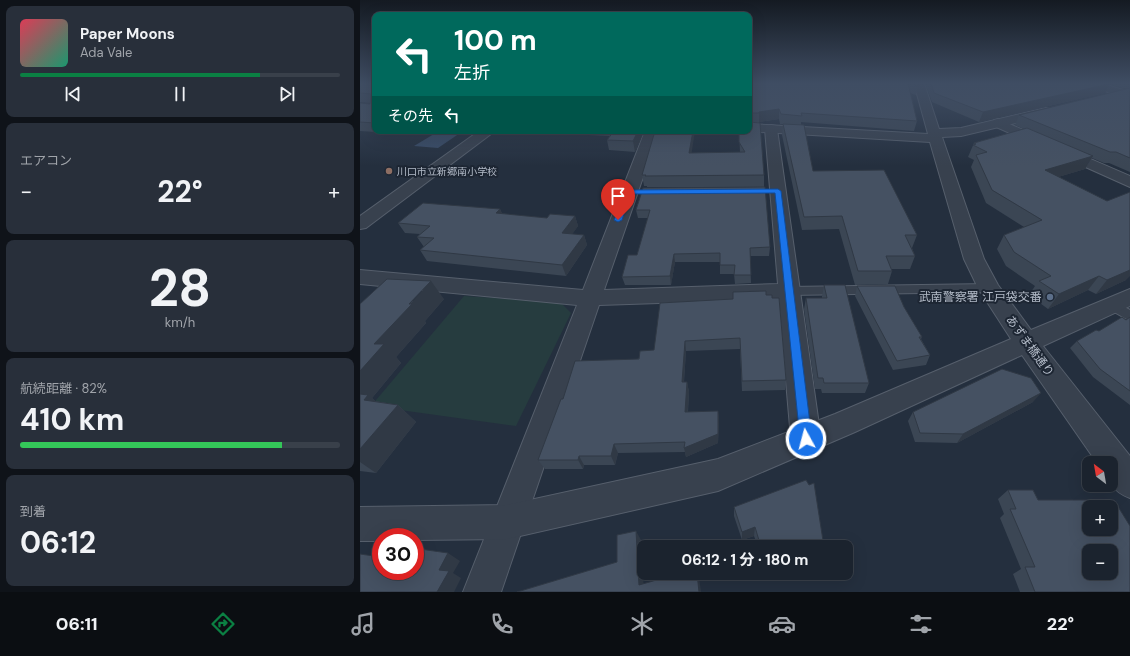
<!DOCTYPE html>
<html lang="ja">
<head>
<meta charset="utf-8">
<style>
	:root { --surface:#1b232e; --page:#282f3a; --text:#f1f3f6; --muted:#a0a4aa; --line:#39404a; --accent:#0b8043 }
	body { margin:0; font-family:"DM Sans","Noto Sans JP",sans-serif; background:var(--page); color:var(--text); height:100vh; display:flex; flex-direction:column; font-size:15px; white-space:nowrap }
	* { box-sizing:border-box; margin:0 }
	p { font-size:13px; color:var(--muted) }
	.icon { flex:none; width:22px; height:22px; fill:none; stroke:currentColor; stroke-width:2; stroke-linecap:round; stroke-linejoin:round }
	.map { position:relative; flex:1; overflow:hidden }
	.drawer { display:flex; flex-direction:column; gap:6px; padding:6px; background:#0f1319; width:360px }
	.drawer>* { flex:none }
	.hud { position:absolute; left:12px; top:12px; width:380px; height:122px; border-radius:8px; box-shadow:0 4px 16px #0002,0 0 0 1px var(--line); background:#00695c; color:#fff; overflow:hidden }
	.needle { width:26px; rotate:329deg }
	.controls { position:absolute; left:722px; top:456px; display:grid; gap:8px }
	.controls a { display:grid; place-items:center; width:36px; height:36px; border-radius:8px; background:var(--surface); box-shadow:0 4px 16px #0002,0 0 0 1px var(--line); font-size:20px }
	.speed { position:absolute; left:12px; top:528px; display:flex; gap:8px; font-size:20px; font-weight:700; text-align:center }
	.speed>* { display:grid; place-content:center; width:52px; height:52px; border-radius:50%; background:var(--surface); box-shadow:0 4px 16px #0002,0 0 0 1px var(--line); line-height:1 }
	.speed .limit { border:6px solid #d22; background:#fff; color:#111 }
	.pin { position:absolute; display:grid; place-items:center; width:34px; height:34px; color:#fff; margin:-41px -17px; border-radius:50% 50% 50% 0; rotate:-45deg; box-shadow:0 0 4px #0007 }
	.pin .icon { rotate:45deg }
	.me { position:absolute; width:44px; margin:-22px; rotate:353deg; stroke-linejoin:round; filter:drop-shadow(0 0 3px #0008) }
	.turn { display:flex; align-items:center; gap:14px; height:84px; padding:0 16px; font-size:18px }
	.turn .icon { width:52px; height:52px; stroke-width:2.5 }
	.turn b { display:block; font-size:28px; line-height:34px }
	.then { display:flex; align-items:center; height:38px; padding:0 16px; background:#0003; gap:8px; font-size:15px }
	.big { font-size:30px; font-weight:700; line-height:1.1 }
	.drawer .widget { flex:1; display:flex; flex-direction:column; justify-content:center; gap:6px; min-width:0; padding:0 14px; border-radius:8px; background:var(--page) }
	.drawer .dial { align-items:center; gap:0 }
	.dial b { font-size:52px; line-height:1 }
	.song { display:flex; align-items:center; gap:12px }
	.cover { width:48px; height:48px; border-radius:6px; background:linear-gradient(135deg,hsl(350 70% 55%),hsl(160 70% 35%)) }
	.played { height:4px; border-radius:2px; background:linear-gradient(90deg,var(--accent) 75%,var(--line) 75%) }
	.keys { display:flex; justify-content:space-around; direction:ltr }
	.heat { display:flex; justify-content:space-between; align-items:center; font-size:22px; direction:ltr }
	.charge { height:6px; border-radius:3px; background:linear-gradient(90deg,#34c759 82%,var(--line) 0) }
	.trip { position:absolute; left:277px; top:540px; width:216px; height:40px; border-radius:8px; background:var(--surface); box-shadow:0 4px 16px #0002,0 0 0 1px var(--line); font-weight:700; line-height:40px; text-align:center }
	.menu { display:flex; height:64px; justify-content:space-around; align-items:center; background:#0b0e12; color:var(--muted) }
	.menu .icon { width:28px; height:28px }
	.menu .selected { color:var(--accent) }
	.menu b { font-size:18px; color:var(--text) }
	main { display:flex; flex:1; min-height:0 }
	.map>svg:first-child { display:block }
</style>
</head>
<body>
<main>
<section class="drawer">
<div class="widget">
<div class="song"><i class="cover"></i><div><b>Paper Moons</b><p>Ada Vale</p></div></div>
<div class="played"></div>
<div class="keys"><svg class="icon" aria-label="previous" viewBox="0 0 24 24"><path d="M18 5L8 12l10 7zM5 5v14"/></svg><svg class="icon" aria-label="pause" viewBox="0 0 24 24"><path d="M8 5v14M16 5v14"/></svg><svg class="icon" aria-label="next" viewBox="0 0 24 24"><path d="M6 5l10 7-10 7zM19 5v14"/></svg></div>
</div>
<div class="widget"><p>エアコン</p>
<div class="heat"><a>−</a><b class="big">22°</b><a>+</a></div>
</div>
<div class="widget dial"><b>28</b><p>km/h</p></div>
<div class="widget"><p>航続距離 · 82%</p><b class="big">410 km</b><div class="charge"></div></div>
<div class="widget"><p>到着</p><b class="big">06:12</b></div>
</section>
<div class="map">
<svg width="770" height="592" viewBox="0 0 770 592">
	<rect width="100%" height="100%" fill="#242f3e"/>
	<!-- green -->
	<path fill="#263c3f" d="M104,296L200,302L211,313L156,426L11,406Z"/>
	<!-- water -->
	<path fill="#394c67" d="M79,131H103L78,148L54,146Z"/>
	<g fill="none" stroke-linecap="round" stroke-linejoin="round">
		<!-- service casing -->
		<g stroke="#565f6c" stroke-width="2">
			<g id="service">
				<path d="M629,284L634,285L635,288L634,291L629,292L429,295L424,294L423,291L424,288L429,287Z"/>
				<path d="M752,300L770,310V321L747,308L745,305L747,302Z"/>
			</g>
		</g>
		<!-- minor casing -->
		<g stroke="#565f6c" stroke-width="2">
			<g id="minor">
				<path d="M638,119L770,176V187L634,126L632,123L634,120Z"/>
				<path d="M411,125L416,126L417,129L461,439L457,449L446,453L435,449L431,439L419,299L239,305L141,592H103L217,305L0,284V270L223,290L285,131H299L244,290L418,284L405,129L406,126Z"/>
			</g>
		</g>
		<!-- tertiary casing -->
		<g stroke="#565f6c" stroke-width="2">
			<g id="tertiary">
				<path d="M554,83H564L579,129L601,128L686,108L690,109L692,112L690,115L601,136L582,137L624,259L638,285L671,330L770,289V306L683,346L770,456V498C750,490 751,483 751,463H737L662,355L495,432L358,491L147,539L55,540V537H21V541H0V507L147,505L358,459L475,414L651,339L618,288L604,259L570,142L385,131H389V124L568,134Z"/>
				<path d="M725,83H740L770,92V99L726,85Z"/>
				<path d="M119,131H135L6,228L0,229V216Z"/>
			</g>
		</g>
		<!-- service -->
		<use href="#service" fill="#38414e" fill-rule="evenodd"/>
		<!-- minor -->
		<use href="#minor" fill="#38414e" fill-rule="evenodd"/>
		<!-- tertiary -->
		<use href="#tertiary" fill="#38414e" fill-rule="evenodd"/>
	</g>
	<!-- wall -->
	<g fill="#3b4654">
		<path d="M0,83H15V131H70L62,135L0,131V103L10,104V103L0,102Z"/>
		<path d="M389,83H557L558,86L556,95L550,93L557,121L554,131L441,122V125L453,171L557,235L552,248L555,256L550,269H531L532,271L528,284L495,285L479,229L442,230L422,135L423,124H420L419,119L399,122L404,175V187H287V186H284L282,175L331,153L380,152L379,131Z"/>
		<path d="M565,83H770V88H763L749,84L745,93L619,122L572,102Z"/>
		<path d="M770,89V172L749,163H744L732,158L725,169L698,177L766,280L736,294L728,290L688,309L669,295L675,286L646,266L637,249L644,235L664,227L626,203L611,167L614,160L608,157L614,143L664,129L655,125L659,115Z"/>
		<path d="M206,131H284L275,152L249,150L247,140L250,136L207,134Z"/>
		<path d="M283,188L410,247L409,256H390L391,283L375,284L374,274H360V262H315L311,285H265L262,277L277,255L288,218H278L276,210Z"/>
		<path d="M140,209L142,214L187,218L215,216L218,226L212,234L224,235L227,245L206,276L67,261L60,250L64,247L57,237L60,234L45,233L38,223Z"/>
		<path d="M464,285L509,383L505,393H462L461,389H455L444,309L446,298H462V296Z"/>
		<path d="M497,286L544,307L562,337L561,339L570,355L566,365L533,370L495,296Z"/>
		<path d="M412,298L426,380L425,390L382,391L380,349L326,351L324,382H327L329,392L328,412L358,411L359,420L358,443L326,457L325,452L258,453L255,465H224L223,469H185L178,460L203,399L294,350L373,299Z"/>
		<path d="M84,299L65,321L66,323L36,357L41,363L12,398L15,401L38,405L56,422L16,473L0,471V304Z"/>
		<path d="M770,317V405L733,377L710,348L717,341L766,320Z"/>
		<path d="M673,402L597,443L555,442L548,421L553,412Z"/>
		<path d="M648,490L678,500L770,592H660L653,574L661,569L640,518L644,514L638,499Z"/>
		<path d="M374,507L464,547H398L394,536L382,540L374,516Z"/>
		<path d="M406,573H421L408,578Z"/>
	</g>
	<!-- shaded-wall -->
	<g fill="#303945">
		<path d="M749,84L745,93L619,122L623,112Z"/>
		<path d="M419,109V119L399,122V112Z"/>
		<path d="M60,131H70L62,135Z"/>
		<path d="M278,131H284L275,152L273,141Z"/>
		<path d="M333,131H335L331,157L329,153Z"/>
		<path d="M733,156L725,169L678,183L685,170Z"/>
		<path d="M140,209L145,219L136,213Z"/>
		<path d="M215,216L218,226L206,243L202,233Z"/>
		<path d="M224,235L227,245L206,276L202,265Z"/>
		<path d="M314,254L315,262L311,285L310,276Z"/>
		<path d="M770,261V276L766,280L736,294L747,280Z"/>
		<path d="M739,276L728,290L688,309L699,294Z"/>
		<path d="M71,281L84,299L65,321L66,323L36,357L41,363L12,398L28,413L0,409V371L14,344Z"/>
		<path d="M325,341L326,351L323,392L322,382Z"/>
		<path d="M327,382L329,392L327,421L325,412Z"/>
		<path d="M681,393L673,402L597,443L603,434Z"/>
		<path d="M38,405L56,422L16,473L0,462V449Z"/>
		<path d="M358,411L359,420L358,443L326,457L324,448Z"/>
		<path d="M254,444L258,453L255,465L251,456Z"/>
		<path d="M219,456L224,465L223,469L218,460Z"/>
		<path d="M395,527L394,536L382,540V532Z"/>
		<path d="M276,531L281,540L284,592L279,585Z"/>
		<path d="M88,553L100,561L93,573L101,578L94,592H77L79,570Z"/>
		<path d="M337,573L339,577L341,592H339Z"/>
		<path d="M409,573H421L408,578Z"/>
	</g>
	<!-- building -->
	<g fill="#455162" stroke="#303945" fill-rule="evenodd">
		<path d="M0,83H15V123L0,122V103L10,104L11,94L0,93Z"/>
		<path d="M389,83H548L557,121L441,113L442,116L421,114L419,109L399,112V113H389Z"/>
		<path d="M551,83H557L558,86Z"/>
		<path d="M571,83H746L749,84L623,112L574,93Z"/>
		<path d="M770,88V158L756,152H750L659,115Z"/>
		<path d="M389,122L400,123L404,175L285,176L286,175H282L295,131H333L329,153L385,152L379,142V131H389Z"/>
		<path d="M423,124L444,125L453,171L524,170L557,235H545L555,256H526L532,271H498L482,216L444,217Z"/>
		<path d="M667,128L733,156L685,170L747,201L770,192V270L747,280L739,276L699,294L679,281L691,276L654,252L644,235L682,220L632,190L616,155L627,152L613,145L616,144L614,143Z"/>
		<path d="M254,131H278L273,141L247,140Z"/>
		<path d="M405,187L410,247L390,248L391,275H374L375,265H360V253L314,254L310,276L262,277L268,255H277L290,210H276L283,188Z"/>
		<path d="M63,203L140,209L136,213L187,218L190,214L215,216L202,233L224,235L202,265L60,250L74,238L57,237L70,226L38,223Z"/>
		<path d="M27,279L71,281L49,304H52L14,344H24L0,371V304Z"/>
		<path d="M464,285H485L509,383H464L463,378H458L446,298H467Z"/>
		<path d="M497,286H535L544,307L562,337H559L570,355L537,361Z"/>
		<path d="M406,291V295H412V298H419L426,380L382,381L380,338L325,341L322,382H327L325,412L358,411V434L324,448L325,442L254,444L251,456H219L218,460H178L201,399H203L215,361L279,359L280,351L294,350L300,303L373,299V292Z"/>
		<path d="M762,317L766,320L770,317V391L740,369L717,341L736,330L739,331Z"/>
		<path d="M642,369L671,378L681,393L603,434L560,433L553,412Z"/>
		<path d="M0,394L8,395L4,400L38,405L0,449Z"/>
		<path d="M446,480L449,485L454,483L464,547H401L395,527L382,532L374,507Z"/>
		<path d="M648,490H673L678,500H754L770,526V592H675L665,567H675L650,509H656ZM729,507H751V529H729ZM729,551H751V573H729Z"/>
		<path d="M276,531L279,585L321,573H337L339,592H157L257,562V535Z"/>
		<path d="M60,549L88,553L79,570L89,571L77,592H0V554L21,557V571H55V556Z"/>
	</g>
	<!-- sky -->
	<linearGradient id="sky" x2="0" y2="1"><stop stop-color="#141a22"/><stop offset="0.5" stop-color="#3f4d63"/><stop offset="1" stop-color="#3f4d63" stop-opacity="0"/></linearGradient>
	<rect width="770" height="166" fill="url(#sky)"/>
	<!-- route -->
	<path fill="#1a73e8" stroke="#114b97" d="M418,189L421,191L452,439L451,443L446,444L442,443L440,439L415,193L271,194L262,220L258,222L254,220L265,192L268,190Z"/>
	<!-- markers -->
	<circle fill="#8d6e63" stroke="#1d2633" stroke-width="1.5" cx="29" cy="171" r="4"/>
	<circle fill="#5c6f8a" stroke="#1d2633" stroke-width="1.5" cx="690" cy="297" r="4"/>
	<g text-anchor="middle" stroke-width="4" stroke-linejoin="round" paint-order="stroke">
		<!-- far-poi labels -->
		<g font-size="10" fill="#b4bcc9" stroke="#1d2633" text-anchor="start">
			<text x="37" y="175">川口市立新郷南小学校</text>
		</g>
		<!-- poi labels -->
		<g font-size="12" fill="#b4bcc9" stroke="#1d2633" text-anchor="end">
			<text x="682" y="301">武南警察署 江戸袋交番</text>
		</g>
		<!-- street labels -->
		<g font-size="12" fill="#b4bcc9" stroke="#1d2633">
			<text transform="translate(670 346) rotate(54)" y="4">あずま橋通り</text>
		</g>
	</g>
</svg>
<div class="controls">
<a><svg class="needle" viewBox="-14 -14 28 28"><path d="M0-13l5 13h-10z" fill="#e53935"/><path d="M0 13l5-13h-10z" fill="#a0a4aa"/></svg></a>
<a>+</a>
<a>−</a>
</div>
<div class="speed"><div class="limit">30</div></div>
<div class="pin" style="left:258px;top:220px;background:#d93025"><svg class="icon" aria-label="arrive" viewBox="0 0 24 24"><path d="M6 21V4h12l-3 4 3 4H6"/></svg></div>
<svg class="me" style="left:446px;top:439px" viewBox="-20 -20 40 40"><circle r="17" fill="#1a73e8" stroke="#fff" stroke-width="3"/><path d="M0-11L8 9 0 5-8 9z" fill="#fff"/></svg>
<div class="trip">06:12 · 1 分 · 180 m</div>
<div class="hud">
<div class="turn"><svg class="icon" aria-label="left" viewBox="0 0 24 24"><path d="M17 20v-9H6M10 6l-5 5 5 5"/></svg><div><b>100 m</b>左折</div></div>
<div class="then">その先<svg class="icon" aria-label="left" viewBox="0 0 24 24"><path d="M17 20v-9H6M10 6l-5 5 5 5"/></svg></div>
</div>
</div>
</main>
<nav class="menu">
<b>06:11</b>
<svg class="icon selected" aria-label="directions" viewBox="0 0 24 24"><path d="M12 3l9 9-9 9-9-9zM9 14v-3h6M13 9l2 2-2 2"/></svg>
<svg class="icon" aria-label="music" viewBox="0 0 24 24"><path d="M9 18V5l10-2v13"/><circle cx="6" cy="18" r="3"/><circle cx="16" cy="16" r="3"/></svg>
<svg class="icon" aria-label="phone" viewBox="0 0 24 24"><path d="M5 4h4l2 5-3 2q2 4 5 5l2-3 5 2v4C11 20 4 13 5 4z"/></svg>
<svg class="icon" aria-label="climate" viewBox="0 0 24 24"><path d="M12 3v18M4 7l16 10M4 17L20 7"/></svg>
<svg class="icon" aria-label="car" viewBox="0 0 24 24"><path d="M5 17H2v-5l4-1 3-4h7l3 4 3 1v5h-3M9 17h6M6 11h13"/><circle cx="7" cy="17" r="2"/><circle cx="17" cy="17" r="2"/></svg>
<svg class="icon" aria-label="filters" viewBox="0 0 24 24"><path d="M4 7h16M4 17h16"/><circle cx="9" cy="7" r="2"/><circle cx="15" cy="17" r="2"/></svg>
<b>22°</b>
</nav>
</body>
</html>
